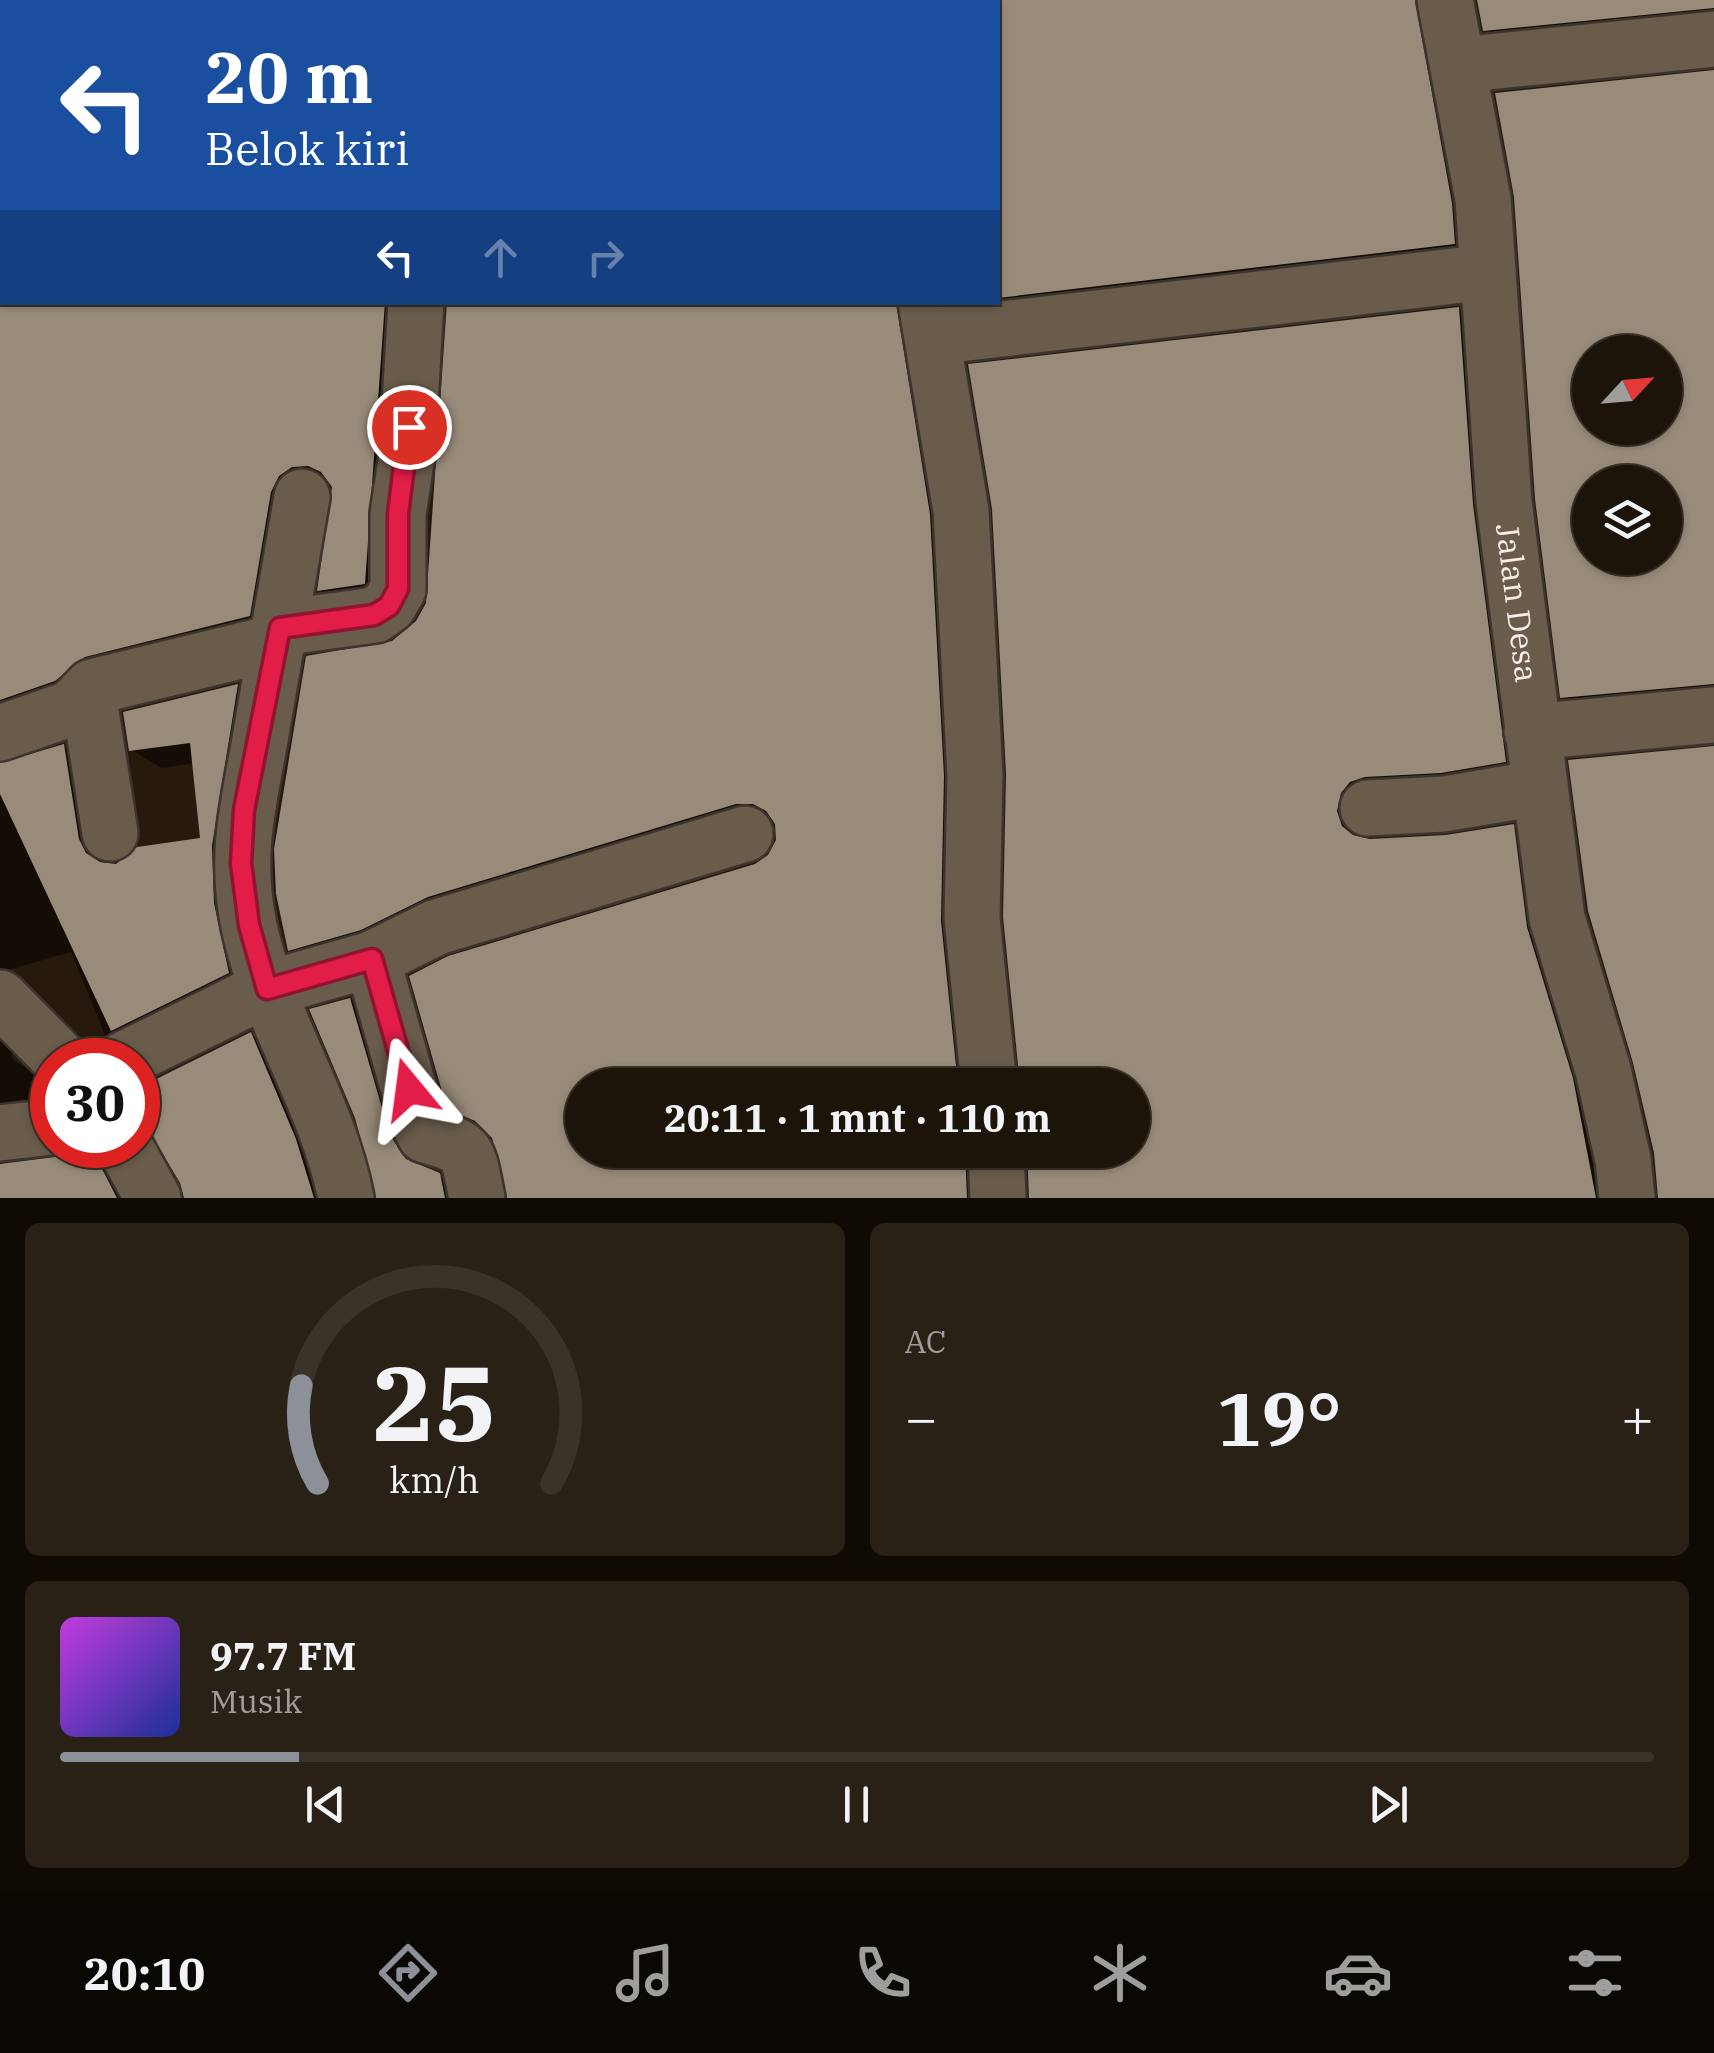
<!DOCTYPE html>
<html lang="id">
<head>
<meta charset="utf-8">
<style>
	:root { --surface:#1c1408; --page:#292116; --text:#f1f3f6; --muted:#a09e9c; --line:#3a3329; --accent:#8c9099 }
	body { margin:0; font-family:"IBM Plex Serif",serif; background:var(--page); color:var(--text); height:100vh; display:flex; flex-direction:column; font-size:38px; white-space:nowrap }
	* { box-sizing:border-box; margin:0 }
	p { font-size:32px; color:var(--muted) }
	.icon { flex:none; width:55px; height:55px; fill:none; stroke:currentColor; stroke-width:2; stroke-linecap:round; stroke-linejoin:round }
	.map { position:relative; height:1198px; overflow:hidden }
	.panel { display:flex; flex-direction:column; gap:25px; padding:25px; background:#0f0b04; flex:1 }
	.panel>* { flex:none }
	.hud { position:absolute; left:0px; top:0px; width:1000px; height:305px; box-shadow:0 2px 8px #0004,0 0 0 2px var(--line); background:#1a4fa0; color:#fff; overflow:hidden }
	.needle { width:65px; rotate:64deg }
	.buttons { position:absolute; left:1572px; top:335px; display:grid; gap:20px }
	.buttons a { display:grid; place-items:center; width:110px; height:110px; border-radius:50%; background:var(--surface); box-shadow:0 2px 8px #0004,0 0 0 2px var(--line); font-size:50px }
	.speed { position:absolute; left:30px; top:1038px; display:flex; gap:20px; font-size:50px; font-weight:700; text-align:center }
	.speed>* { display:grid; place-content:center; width:130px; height:130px; border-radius:50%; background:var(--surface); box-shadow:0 2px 8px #0004,0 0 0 2px var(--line); line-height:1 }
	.speed .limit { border:15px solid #d22; background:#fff; color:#111 }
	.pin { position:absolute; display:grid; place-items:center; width:85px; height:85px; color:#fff; margin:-42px; border:5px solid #fff; border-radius:50%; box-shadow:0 2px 10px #0007 }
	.me { position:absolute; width:110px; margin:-55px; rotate:344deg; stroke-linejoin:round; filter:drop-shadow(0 0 8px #0008) }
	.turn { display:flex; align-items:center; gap:35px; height:210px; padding:0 40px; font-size:45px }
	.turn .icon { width:130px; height:130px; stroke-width:2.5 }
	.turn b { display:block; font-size:70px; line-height:85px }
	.lanes { display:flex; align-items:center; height:95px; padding:0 40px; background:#0003; justify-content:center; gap:50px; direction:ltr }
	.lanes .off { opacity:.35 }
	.big { font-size:75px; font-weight:700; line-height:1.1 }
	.panel .widget { flex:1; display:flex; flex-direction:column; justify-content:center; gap:15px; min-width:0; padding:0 35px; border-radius:15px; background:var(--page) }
	.panel .dial { align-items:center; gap:0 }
	.dial svg { height:260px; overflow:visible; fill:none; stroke:var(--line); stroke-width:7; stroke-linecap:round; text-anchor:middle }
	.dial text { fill:var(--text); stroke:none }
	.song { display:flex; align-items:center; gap:30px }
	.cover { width:120px; height:120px; border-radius:15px; background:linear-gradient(135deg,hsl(290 70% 55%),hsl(230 70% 35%)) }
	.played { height:10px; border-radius:5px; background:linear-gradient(90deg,var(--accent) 15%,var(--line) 15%) }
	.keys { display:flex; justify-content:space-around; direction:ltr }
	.heat { display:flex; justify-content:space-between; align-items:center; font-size:55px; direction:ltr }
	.panel .tiles { flex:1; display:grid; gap:25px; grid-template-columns:1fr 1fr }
	.widget:last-child { grid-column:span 2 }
	.trip { position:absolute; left:565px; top:1068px; width:585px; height:100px; border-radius:50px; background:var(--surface); box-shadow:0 2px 8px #0004,0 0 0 2px var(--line); font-weight:700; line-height:100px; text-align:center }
	.menu { display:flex; height:160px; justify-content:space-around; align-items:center; background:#0b0803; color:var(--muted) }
	.menu .icon { width:70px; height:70px }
	.menu .selected { color:var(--accent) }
	.menu b { font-size:45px; color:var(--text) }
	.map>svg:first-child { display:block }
</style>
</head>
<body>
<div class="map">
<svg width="1714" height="1198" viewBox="0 0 1714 1198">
	<rect width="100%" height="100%" fill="#251a0b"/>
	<!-- shadow -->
	<g fill="#0007" fill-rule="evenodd">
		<path d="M0,0H759L2,2V302H421L396,600L351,608L320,590L334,487L324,484L280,633L0,746Z"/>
		<path d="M787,0H1451L1485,261L991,319L962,302H998V2Z"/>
		<path d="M1477,0H1714V27L1516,47L1485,29Z"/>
		<path d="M1714,73V703L1594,714L1563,696L1517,197ZM1590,352H1665V428H1590ZM1590,482H1665V558H1590Z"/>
		<path d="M449,302H932L986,1085H582V1150H1002L996,1198H510L501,1151L486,1128L449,1107L770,856L778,841L775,820L460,914L321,967L290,949L393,643L418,622L432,590V517L441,457Z"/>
		<path d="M1459,309L1490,327L1536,779L1367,830L1371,842L1446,838L1513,826L1544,844L1622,1198H1031L1030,1150H1132V1085H1022Z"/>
		<path d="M238,686L268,704L259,990L136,1053L105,1035L71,952L5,971L12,1059L52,1085V1117L0,1149V753L2,764L64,746L95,764L113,867L202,840L195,763L162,768L131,750Z"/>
		<path d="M350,1000L381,1018L428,1169L472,1198H379Z"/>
		<path d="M251,1035L282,1052L340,1198H187L153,1128L138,1115V1087Z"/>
		<path d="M0,1157L4,1166L95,1159L127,1178L137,1198H0Z"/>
	</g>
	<!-- building -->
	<g fill="#988b79" fill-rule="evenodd">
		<path d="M998,0H1415L1452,203L1455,244L998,298Z"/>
		<path d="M1477,0H1714V8L1483,31Z"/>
		<path d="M1714,70V684L1560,698L1535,499L1514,197L1495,93ZM1590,352H1665V428H1590ZM1590,482H1665V558H1590Z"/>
		<path d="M0,302H385L365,584L317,591L332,487L321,472L308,466L292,467L279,476L271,492L250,616L85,657L55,681L0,700Z"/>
		<path d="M447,302H896L930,514L944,776L941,921L958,1085H582V1150H965L967,1198H507L492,1138L475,1121L447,1109L409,976L448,956L755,864L768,855L776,840L775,824L766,811L753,804H736L428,897L361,930L288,951L276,894L274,849L306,656L392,641L416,621L426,603Z"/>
		<path d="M1459,307L1473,504L1506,762L1441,773L1365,777L1350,782L1341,793L1337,811L1342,826L1353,835L1370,839L1446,835L1514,824L1527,927L1573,1078L1596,1198H1029L1027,1150H1132V1085H1020L1003,917L1006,774L992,509L968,364Z"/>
		<path d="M238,684L212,846L214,903L229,973L111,1031L0,794V763L64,744L79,839L86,853L100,862L116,864L137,847L200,838L190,743L129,751L123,712Z"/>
		<path d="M1714,746V1198H1658L1654,1153L1633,1063L1588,911L1568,760Z"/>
		<path d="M350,998L390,1135L406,1159L440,1173L445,1198H376L355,1118L309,1009Z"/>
		<path d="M251,1032L296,1139L314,1198H184L180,1183L143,1121L151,1117L138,1088Z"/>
		<path d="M62,1156L96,1157L117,1198H0V1164Z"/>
	</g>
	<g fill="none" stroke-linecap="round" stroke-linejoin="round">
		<!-- minor casing -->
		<g stroke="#3c342e" stroke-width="60">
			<g id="minor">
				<path id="s1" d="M1445,0L1483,199L1504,502L1557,918L1603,1070L1623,1160L1627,1198"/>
				<path d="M754,2V0"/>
				<path d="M1458,65L1714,39"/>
				<path d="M926,302L961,511L975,776L972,918L989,1085"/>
				<path d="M934,337L1488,272"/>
				<path d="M302,497C289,572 276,647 263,722C251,797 233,848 249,926C269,1021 327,1102 346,1198"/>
				<path d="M280,628L375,615L389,605L398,589V514L407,455L416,302"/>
				<path d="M88,693L110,833"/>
				<path d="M1532,732L1714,715"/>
				<path d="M0,733L72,708L92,687L277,642"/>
				<path d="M1368,808L1444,804L1538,788"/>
				<path d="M372,959L418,1121L425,1135C472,1148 467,1150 477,1198"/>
				<path d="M0,998L61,1060"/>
				<path d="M123,1060L267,989L372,959L437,927L745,834"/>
				<path d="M0,1133L52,1127"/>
				<path d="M124,1145L153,1198"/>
				<path d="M996,1150L998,1198"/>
			</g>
		</g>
		<!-- minor -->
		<use href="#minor" stroke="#695c4b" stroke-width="55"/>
	</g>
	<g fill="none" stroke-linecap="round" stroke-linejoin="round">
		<!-- route casing -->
		<g stroke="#92132f" stroke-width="25">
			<path id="route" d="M409,1089L372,959L267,989L249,925L241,863L244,810L280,628L374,615L389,606L398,589V514L409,427"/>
		</g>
		<!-- route -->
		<use href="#route" stroke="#e11d48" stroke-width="18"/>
	</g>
	<g text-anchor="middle" stroke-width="10" stroke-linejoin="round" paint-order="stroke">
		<!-- street labels -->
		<g font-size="32" fill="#f7efe6" stroke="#1b1104">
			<text dy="11" stroke="none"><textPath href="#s1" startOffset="608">Jalan Desa</textPath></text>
		</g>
	</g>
</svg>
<div class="buttons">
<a><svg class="needle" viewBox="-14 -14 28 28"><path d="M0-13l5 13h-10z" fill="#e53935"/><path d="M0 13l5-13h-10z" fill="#a09e9c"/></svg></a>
<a><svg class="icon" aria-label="layers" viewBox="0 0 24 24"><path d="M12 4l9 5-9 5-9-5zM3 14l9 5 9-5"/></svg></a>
</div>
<div class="speed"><div class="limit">30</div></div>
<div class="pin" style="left:409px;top:427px;background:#d93025"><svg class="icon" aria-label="arrive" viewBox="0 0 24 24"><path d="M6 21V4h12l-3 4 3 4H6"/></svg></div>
<svg class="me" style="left:409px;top:1089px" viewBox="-20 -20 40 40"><path d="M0-17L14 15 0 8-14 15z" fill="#e11d48" stroke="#fff" stroke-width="4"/></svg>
<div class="trip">20:11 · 1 mnt · 110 m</div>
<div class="hud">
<div class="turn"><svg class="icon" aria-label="left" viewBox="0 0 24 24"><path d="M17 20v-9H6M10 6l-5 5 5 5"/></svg><div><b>20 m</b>Belok kiri</div></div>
<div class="lanes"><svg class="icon" aria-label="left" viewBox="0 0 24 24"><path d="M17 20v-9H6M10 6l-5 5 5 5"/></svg><svg class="icon off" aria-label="ahead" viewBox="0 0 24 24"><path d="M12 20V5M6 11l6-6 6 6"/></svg><svg class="icon off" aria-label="right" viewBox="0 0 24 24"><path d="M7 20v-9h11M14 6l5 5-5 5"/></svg></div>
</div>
</div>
<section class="panel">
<div class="tiles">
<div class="widget dial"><svg viewBox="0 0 100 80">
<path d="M14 69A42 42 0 1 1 86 69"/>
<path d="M14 69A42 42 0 0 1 9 39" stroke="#8c9099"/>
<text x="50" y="56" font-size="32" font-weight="700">25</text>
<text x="50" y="72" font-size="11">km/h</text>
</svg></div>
<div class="widget"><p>AC</p>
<div class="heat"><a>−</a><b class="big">19°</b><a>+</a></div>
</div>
<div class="widget">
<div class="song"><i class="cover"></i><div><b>97.7 FM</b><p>Musik</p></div></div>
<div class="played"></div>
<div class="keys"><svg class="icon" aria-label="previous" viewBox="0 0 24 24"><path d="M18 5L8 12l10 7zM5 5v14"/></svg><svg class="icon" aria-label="pause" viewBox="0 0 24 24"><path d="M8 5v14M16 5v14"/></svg><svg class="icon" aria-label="next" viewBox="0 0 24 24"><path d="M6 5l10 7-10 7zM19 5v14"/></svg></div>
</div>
</div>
</section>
<nav class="menu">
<b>20:10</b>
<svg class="icon selected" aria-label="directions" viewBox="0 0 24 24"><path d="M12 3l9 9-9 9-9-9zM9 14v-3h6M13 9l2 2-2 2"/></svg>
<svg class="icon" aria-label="music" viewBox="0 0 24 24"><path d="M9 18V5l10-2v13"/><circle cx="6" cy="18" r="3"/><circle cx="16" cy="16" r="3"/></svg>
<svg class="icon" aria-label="phone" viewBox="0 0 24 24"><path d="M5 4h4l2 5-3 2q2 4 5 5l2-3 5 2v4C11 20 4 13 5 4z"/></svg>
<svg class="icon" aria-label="climate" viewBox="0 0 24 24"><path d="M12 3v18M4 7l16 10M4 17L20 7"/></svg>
<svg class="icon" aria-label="car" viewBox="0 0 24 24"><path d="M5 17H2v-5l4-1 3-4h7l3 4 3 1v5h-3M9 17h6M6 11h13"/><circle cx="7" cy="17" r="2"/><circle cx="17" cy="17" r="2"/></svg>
<svg class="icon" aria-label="filters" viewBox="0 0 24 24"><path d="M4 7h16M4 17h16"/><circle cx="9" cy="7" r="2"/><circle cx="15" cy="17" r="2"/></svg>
</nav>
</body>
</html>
